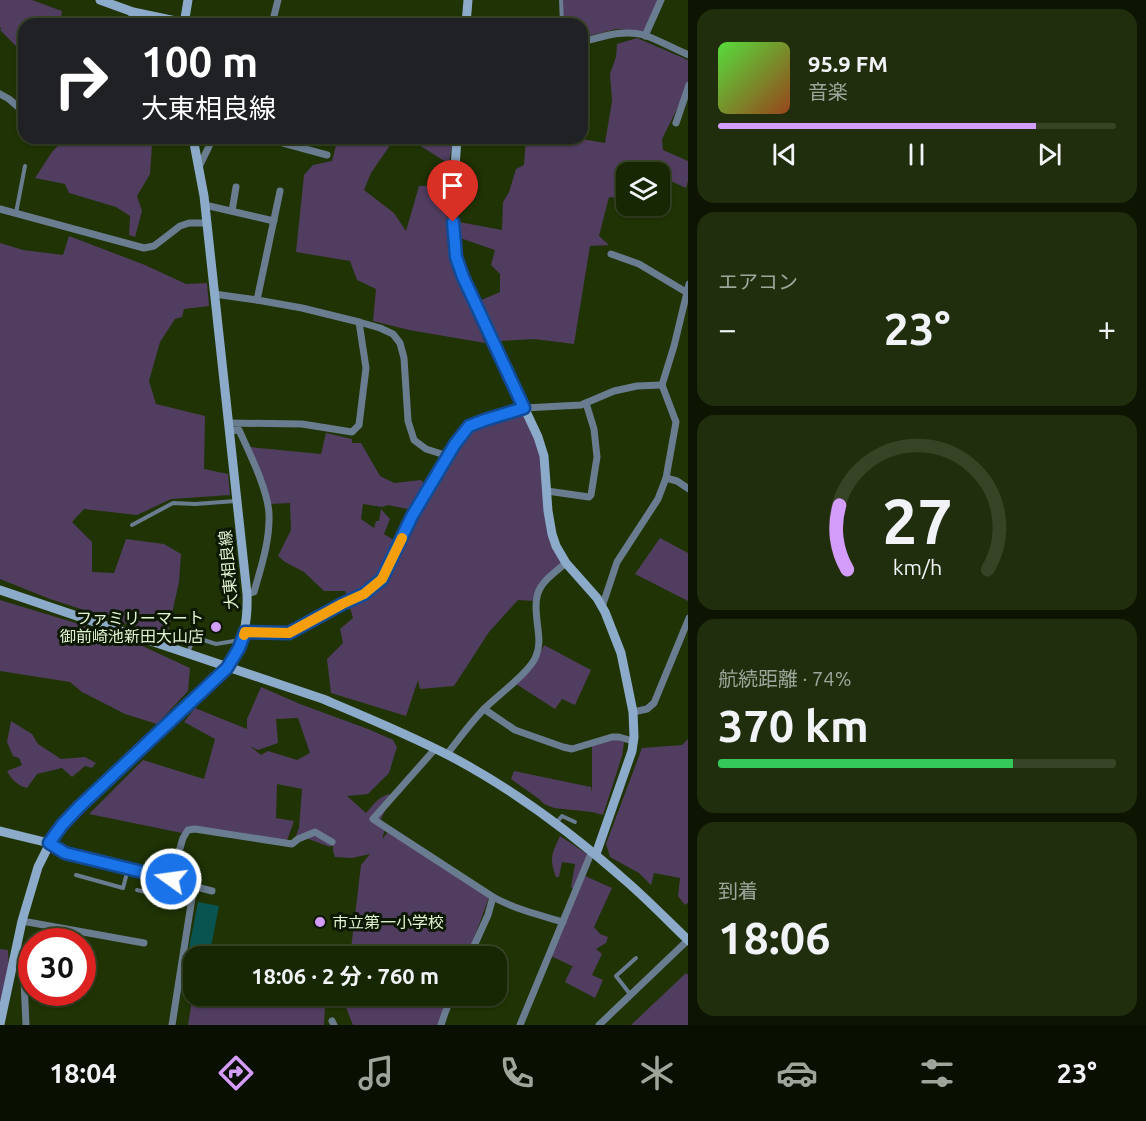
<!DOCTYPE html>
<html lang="ja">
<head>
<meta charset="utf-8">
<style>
	:root { --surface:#172603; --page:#202e0d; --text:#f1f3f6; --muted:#9ea59a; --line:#364325; --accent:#d49cfb }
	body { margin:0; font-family:Ubuntu,"Noto Sans JP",sans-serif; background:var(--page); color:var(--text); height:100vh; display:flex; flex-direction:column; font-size:22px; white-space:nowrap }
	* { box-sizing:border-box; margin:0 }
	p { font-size:20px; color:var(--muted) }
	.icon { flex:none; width:33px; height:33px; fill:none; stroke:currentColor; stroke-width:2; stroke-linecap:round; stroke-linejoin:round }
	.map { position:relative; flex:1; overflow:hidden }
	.side { display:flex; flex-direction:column; gap:9px; padding:9px; background:#0d1502; width:458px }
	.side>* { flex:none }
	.top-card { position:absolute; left:18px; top:18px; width:570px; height:126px; border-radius:18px; box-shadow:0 2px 4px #0004,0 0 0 2px var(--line); background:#202124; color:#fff; overflow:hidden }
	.controls { position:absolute; left:616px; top:162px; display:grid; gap:12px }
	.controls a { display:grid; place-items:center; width:54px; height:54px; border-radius:12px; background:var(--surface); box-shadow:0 2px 4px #0004,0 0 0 2px var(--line); font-size:30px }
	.speed { position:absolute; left:18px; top:928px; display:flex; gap:12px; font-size:30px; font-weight:700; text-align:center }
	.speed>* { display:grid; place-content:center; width:78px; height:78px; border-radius:50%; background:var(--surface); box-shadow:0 2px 4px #0004,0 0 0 2px var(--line); line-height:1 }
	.speed .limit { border:9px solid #d22; background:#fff; color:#111 }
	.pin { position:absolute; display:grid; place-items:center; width:51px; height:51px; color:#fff; margin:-62px -26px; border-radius:50% 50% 50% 0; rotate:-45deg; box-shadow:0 0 6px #0007 }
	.pin .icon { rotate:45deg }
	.me { position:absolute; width:66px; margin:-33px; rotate:284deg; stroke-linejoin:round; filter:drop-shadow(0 0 4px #0008) }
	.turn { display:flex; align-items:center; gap:21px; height:126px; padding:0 24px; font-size:27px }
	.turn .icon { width:78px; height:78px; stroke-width:2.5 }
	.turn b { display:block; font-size:42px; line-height:51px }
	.big { font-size:45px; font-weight:700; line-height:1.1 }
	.side .card { flex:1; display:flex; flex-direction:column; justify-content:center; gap:9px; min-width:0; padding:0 21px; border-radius:18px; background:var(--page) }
	.side .dial { align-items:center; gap:0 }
	.dial svg { height:156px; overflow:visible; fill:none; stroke:var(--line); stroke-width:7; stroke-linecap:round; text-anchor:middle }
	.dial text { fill:var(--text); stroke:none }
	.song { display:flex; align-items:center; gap:18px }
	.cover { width:72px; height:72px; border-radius:9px; background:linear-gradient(135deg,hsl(110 70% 55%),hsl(20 70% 35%)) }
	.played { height:6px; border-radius:3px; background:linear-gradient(90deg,var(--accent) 80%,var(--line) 80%) }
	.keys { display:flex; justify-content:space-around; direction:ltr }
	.heat { display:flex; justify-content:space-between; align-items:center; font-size:33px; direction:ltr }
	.charge { height:9px; border-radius:4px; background:linear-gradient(90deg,#34c759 74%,var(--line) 0) }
	.trip { position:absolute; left:183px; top:946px; width:324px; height:60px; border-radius:18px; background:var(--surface); box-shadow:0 2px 4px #0004,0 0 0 2px var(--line); font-weight:700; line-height:60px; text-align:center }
	.dock { display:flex; height:96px; justify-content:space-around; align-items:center; background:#090f01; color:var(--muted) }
	.dock .icon { width:42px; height:42px }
	.dock .active { color:var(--accent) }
	.dock b { font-size:27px; color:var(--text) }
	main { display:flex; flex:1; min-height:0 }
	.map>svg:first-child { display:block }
</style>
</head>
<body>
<main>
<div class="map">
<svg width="689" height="1025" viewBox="0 0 689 1025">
	<rect width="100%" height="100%" fill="#1f3304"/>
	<!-- green -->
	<g fill="#513d60" fill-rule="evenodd">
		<path d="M0,0H32L62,11L60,24H24V54L0,30L2,27L0,28Z"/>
		<path d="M561,0H661L647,32L616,29L582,38V24H562Z"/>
		<path d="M637,38L688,60V87L662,139L663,150L688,161V181L686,188L660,176V172H627V199L609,197L599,236L609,245L590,246L574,344L534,339L500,341L479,301L500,292V274L491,265L495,250L460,238L459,222L502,230L503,202L509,192L516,169L524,165L526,138H576L605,143L612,101L610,74L616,57L617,44Z"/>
		<path d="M65,138H160L152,145L150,174L137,196L142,211L135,237L129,235L130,216L116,207L69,193L65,184L35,178L52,152Z"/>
		<path d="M338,138H395L371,173L364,190L394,213L406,231L419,186L445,185L449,256L485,343L409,330L373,321L376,289L357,280L350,261L296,252L304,175L313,165L332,161Z"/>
		<path d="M408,138H453L449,164Z"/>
		<path d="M69,236L145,265L186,284L207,283L209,306L184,309L182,317L175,319L160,342L149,381L156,404L205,416L204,469L228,474L230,495L171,499L137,515L84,509L72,522L92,542V572L114,573L126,539L164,544L181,554L179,582L168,631L161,635L50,599L0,579V243L23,250L63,255Z"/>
		<path d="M521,409L544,456L555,543L565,563L541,585L536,601L518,600L489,632L454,686L420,689L418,680L406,716L331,693L327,659L343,643L340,629L353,618L345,591H324L304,572L285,562L278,556L291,530L290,503L270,504L250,447L321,454L326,433L352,439V443H361L380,476L394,483L421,480L427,486L413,510L388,505L382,507L363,504L361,519L374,528L376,521H379L381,509L390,519L384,534L397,542L424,496L427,500L426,497L469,426Z"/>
		<path d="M660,538L688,553V601L635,574Z"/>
		<path d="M0,600L125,638L190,668L188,691L157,724L125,714L82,692L70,682L0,671Z"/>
		<path d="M544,645L591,670L575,705L562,699L555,709L516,684L538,659Z"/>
		<path d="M261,687L300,704L368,729L393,740L397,747L389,773L368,794L347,796L366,813C373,805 379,796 390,794L391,799L381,819L385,829L382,839L388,832L490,895L467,957H350L361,865L370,854L352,858L335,857L333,851V844H332L330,847L306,838H295L299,828L302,789L277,784L276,818L294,821L286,843L189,826L182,833L89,814L143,760L204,779L215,739L184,722L195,708L247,729V719ZM298,718L310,753L297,760L268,751L261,755L250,746L258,750L278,743L276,719Z"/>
		<path d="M11,721L32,734L38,744L61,759L85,757L96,763L92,768L85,766L72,777L62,768L37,774L27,788C18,786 11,779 7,771L22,765L19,758L13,756L7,742Z"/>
		<path d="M616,739H621L624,743L622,756L603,815L592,812L554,808L544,804L539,799L511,779L514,771L591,787L592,793V745Z"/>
		<path d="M688,739L689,902L685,905L678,896L680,878L654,873L651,885L639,873L610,857L606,844L642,748L682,745Z"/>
		<path d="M560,836L587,854V857L576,891L571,887L575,864L562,862L559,877H556C549,857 552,854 560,836Z"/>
		<path d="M585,876L612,888L594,927L600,934L608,937L606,943L596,949L602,954L592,975L603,980L595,998L565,982L572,967H574L549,955L557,937L561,936L558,933Z"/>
		<path d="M0,949L8,950L9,971L0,1007Z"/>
		<path d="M686,973L689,976L688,1025H631Z"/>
		<path d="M193,994L194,996H217L325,1006L324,1025H188Z"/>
		<path d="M346,996H452L441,1025H353L345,1005Z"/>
	</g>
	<!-- water -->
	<path fill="#095451" d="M198,902L219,906L210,952L224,955V957H194L193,974L184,973Z"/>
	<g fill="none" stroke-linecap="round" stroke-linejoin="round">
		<!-- lane -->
		<g stroke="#6a7c90" stroke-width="4">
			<path d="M561,0L562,24"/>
			<path d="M16,213L25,166"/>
			<path d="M132,525L173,503L195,504L236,501"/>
			<path d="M188,653L194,637L216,644L240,640"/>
			<path d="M556,823L562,816L575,822"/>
			<path d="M76,875L123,888L128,869"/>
			<path d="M137,890L179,900L183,883"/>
			<path d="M630,994L616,976L636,958"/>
		</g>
		<!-- street -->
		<g stroke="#6a7c90" stroke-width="7">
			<path d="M129,24L133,12"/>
			<path d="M272,24L278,0"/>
			<path d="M645,36L661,0"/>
			<path d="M582,42C602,37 623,29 644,35C659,40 674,49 689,55"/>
			<path d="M0,94L9,99L24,112"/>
			<path d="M676,123L689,85"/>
			<path d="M273,138L283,143L327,155"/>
			<path d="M199,167L213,138"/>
			<path d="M205,205L274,221"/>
			<path d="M0,209L144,248L154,246L180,226L189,223H207"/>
			<path d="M232,211L236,187"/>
			<path d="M611,254L639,264L686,292"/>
			<path d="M214,294L257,300L302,308L359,322L380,328L393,334L400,343L404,358L408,421L414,440L426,449L448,456"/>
			<path d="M257,300L280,191"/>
			<path d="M228,423L302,424L352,432L359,425L366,368L359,322"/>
			<path d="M229,431L239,430C249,452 268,490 269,514C270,541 261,567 254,592L247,594"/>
			<path d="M666,478L677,481L689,489"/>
			<path d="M547,491L589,497L591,495L597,457L594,429L586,403"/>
			<path d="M602,607L617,562L658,499L666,478L676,422L662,385L674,346L689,284"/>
			<path d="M245,632L289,633L342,604L364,594L382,579L412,516L455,444L469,426L485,420L524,408L581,405L614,391L637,386L662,385"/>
			<path d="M484,709L515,730L563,747L572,749L612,737H619L633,741"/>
			<path d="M633,712L647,709L654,703L689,618"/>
			<path d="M435,749L373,819L493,897C515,909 539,915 563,922"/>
			<path d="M447,754C459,739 471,722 485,708C498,695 531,671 536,656C540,647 539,638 538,629C533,591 536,587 566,563"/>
			<path d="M49,843L65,853L212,891"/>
			<path d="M171,879L183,838L188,830L195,829L292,844L298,839L315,832L332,842"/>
			<path d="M22,921L144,943"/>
			<path d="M17,951L24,980L26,1025"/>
			<path d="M469,957L488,915L493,897"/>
			<path d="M332,1021L334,1025"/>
			<path d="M172,1025L194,885"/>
			<path d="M441,1025L445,1013L452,996"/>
			<path d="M520,1025L592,851"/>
			<path d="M599,1025L688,940"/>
		</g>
		<!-- secondary -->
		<g stroke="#8caac9" stroke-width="9">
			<path d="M100,0L133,12L190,24"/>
			<path d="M184,24L188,0"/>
			<path d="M466,24L468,0"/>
			<path d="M457,138C454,187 448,230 463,277L538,437L544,456L548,511L552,534L556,546L566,563L597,598L605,612L621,653L633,712L634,737L632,751L596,854"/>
			<path d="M0,590L323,699C366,717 410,735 452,757C514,790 573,834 626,881C648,900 668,921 689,941"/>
			<path d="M0,831L49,843"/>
			<path d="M0,1024L22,921L38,867L53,837L62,825L79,807L227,668C244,642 248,623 247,594L204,196L193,138"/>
		</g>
	</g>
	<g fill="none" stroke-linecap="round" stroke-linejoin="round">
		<!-- route casing -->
		<g stroke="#114b97" stroke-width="15">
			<path id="route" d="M171,879L65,853L49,843L62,825L79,807L227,668L239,648L245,632L289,633L342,604L364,594L382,579L412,516L455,444L469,426L485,420L524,408L463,277L456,257L453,222"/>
		</g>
		<!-- route -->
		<use href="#route" stroke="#1a73e8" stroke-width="10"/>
		<!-- slow -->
		<path stroke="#f59e0b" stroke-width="10" d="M244,635L245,632L289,633L342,604L364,594L382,579L402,538"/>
	</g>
	<!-- markers -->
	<g fill="#d49cfb" stroke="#0d1802" stroke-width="2">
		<circle cx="216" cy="627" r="6"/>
		<circle cx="320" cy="922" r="6"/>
	</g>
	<g text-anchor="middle" stroke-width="6" stroke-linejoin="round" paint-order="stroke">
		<!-- street labels -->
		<g font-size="16" fill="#e2f3d3" stroke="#0d1802">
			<text transform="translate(228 570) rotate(-95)" y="6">大東相良線</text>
		</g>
		<!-- poi labels -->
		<g font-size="16" fill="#e2f3d3" stroke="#0d1802" text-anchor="end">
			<text x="204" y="624">ファミリーマート<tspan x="204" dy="18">御前崎池新田大山店</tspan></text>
			<text x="332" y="928" text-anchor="start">市立第一小学校</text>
		</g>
	</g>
</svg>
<div class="controls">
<a><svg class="icon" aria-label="layers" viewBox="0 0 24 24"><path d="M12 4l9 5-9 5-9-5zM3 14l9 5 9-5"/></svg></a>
</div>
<div class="speed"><div class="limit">30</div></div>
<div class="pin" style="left:453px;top:222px;background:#d93025"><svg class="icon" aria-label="arrive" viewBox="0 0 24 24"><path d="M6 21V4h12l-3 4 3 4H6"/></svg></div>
<svg class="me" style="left:171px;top:879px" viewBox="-20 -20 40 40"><circle r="17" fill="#1a73e8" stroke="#fff" stroke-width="3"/><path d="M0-11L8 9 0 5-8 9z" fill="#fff"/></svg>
<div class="trip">18:06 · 2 分 · 760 m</div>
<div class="top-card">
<div class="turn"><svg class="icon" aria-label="right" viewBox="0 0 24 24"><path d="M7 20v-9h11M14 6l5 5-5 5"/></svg><div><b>100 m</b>大東相良線</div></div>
</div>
</div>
<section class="side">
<div class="card">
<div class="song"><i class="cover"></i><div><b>95.9 FM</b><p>音楽</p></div></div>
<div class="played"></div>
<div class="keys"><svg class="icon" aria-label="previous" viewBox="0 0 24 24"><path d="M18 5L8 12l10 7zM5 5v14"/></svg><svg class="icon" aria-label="pause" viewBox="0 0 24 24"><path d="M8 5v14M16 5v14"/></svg><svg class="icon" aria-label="next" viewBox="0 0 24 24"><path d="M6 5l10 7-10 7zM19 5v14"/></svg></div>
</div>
<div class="card"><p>エアコン</p>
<div class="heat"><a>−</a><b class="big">23°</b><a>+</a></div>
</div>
<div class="card dial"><svg viewBox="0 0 100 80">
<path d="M14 69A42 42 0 1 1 86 69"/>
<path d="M14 69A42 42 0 0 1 10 36" stroke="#d49cfb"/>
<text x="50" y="56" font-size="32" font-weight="700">27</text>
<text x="50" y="72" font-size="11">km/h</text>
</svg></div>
<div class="card"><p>航続距離 · 74%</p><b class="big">370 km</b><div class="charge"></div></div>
<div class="card"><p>到着</p><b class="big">18:06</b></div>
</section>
</main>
<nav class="dock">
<b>18:04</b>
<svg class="icon active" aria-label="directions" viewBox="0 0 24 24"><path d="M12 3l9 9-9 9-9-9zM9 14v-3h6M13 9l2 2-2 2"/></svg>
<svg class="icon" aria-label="music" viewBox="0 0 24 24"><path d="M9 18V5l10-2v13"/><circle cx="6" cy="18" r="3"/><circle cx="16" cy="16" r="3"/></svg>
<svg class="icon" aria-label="phone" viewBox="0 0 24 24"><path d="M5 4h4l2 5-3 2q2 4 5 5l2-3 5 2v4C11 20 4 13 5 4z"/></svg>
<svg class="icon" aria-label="climate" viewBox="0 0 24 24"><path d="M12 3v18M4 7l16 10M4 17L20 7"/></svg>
<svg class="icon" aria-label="car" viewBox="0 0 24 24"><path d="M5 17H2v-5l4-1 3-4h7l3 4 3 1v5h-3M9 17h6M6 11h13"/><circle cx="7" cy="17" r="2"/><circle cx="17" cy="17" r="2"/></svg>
<svg class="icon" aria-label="filters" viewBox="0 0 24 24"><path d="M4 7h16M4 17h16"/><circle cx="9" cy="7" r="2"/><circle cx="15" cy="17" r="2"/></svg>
<b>23°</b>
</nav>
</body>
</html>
